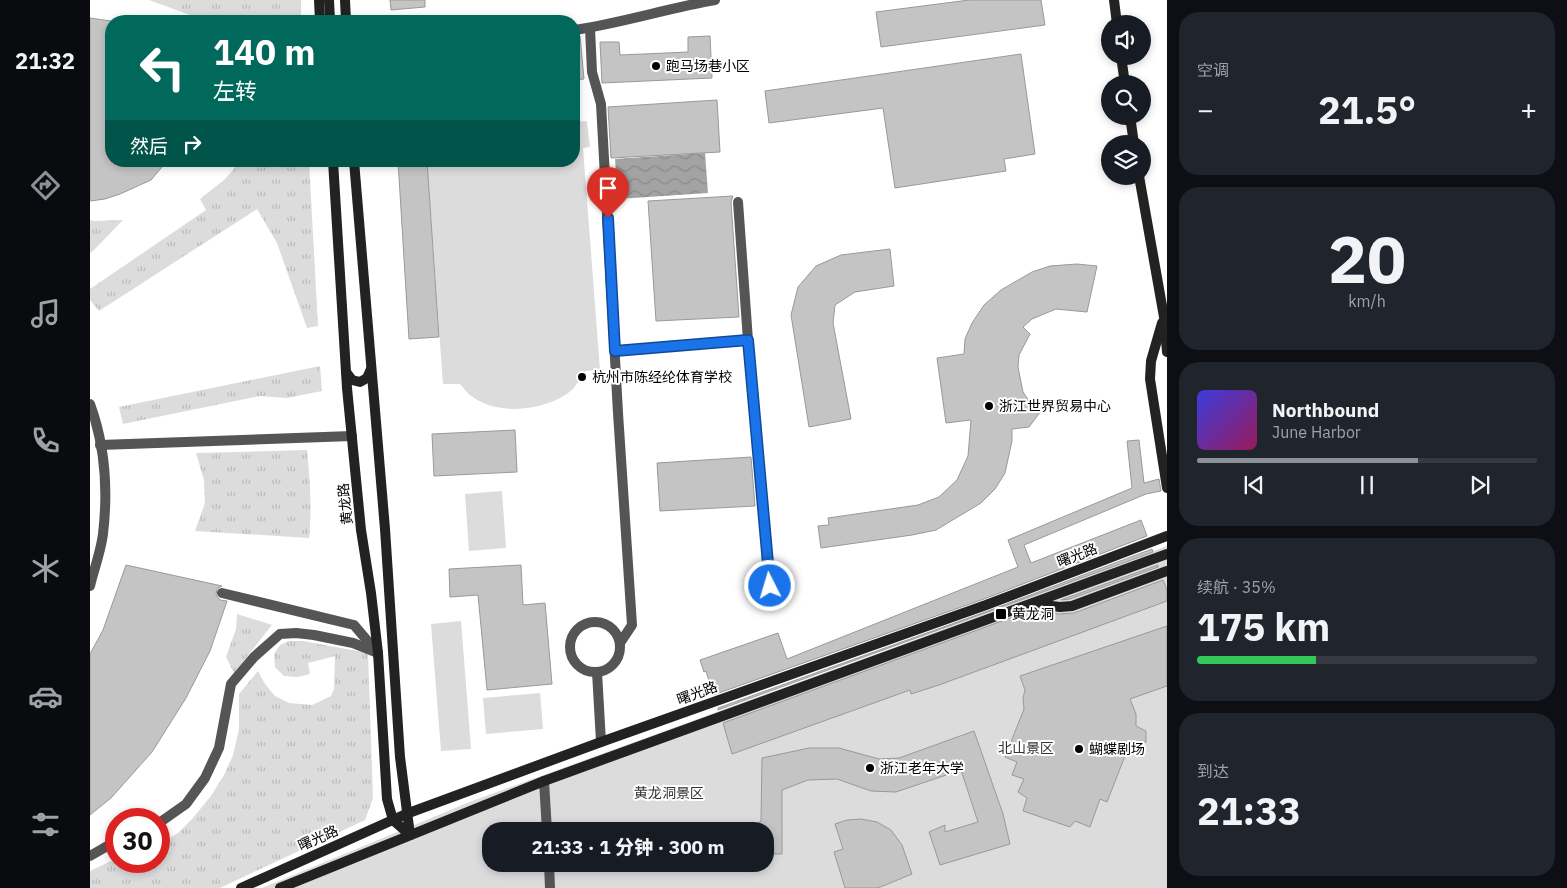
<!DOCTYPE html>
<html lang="zh">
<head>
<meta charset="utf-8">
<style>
	:root { --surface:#171b24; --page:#20242c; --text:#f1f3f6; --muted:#9ea1a6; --line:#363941; --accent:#8c9099 }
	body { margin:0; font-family:"IBM Plex Sans","Noto Sans SC",sans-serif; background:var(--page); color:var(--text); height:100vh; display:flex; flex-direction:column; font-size:19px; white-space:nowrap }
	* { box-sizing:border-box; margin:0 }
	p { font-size:16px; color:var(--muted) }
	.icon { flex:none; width:28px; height:28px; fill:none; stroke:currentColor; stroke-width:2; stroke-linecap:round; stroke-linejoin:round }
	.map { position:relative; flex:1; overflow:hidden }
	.side { display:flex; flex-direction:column; gap:12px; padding:12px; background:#0d0f14; width:400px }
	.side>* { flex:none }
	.top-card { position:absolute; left:15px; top:15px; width:475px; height:152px; border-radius:20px; box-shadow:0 2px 8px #0003; background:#00695c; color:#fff; overflow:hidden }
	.controls { position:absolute; left:1011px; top:15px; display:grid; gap:10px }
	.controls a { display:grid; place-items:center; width:50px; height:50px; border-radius:50%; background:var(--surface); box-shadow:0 2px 8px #0003; font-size:25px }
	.speed { position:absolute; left:15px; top:808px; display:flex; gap:10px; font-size:25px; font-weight:700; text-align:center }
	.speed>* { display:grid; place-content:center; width:65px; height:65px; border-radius:50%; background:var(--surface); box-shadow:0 2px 8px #0003; line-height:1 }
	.speed .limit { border:8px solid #d22; background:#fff; color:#111 }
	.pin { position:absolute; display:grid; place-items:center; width:42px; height:42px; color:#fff; margin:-51px -21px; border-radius:50% 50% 50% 0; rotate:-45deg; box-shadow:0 0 5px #0007 }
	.pin .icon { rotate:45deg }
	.me { position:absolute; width:55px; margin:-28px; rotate:355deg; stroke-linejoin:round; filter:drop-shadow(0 0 4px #0008) }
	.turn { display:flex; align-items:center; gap:18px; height:105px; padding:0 25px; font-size:22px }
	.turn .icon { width:65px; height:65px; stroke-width:2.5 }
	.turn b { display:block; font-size:35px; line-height:42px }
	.then { display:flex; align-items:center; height:48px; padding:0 25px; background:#0003; gap:10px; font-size:19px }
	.big { font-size:38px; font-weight:800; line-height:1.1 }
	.side .card { flex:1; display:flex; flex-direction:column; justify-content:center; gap:8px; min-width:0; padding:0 18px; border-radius:20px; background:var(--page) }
	.side .dial { align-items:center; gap:0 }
	.dial b { font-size:65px; line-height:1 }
	.song { display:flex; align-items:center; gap:15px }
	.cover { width:60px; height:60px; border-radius:8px; background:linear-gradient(135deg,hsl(240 70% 55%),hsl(330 70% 35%)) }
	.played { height:5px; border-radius:2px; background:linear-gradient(90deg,var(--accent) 65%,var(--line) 65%) }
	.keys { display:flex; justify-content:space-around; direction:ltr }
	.heat { display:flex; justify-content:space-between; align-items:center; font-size:28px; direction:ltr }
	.charge { height:8px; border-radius:4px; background:linear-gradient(90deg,#34c759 35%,var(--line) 0) }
	.trip { position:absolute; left:392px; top:822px; width:292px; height:50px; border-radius:20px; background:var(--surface); box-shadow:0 2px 8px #0003; font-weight:800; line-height:50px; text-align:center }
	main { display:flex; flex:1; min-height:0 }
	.menu { display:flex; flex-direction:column; width:90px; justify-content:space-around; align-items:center; background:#090b0e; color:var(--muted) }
	.menu .icon { width:35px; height:35px }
	.menu .on { color:var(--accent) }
	.menu b { font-size:22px; color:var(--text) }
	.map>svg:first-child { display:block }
</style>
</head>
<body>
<main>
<nav class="menu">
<b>21:32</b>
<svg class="icon on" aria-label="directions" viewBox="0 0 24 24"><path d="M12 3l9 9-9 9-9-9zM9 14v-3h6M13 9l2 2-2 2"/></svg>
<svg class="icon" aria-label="music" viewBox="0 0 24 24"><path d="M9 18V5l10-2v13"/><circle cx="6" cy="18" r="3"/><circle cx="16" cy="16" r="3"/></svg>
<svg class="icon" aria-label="phone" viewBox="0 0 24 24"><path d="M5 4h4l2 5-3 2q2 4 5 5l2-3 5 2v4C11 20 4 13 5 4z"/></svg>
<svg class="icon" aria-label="climate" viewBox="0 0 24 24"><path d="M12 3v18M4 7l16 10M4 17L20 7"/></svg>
<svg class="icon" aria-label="car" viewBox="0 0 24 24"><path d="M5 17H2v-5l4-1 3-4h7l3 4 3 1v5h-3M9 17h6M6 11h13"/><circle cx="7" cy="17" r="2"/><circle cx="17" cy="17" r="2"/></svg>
<svg class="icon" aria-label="filters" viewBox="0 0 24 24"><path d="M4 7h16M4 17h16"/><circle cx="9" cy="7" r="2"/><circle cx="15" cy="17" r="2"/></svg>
</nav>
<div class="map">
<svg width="1077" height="888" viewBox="0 0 1077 888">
	<defs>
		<pattern id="grass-tufts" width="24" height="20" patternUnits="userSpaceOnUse" patternTransform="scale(1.25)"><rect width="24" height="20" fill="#dcdcdc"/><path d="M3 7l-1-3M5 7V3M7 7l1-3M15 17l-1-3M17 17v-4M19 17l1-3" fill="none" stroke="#bbb"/></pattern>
		<pattern id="water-waves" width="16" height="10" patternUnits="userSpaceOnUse" patternTransform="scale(1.25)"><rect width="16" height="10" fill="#a3a3a3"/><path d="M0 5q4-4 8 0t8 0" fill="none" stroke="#8b8b8b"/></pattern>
	</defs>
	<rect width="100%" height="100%" fill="#fff"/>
	<!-- grass -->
	<g fill="url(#grass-tufts)">
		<path d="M59,0H211V21H109L100,15Z"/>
		<path d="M151,161H219L228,326L217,328L187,243L167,209L9,311L0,300V289L116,210L110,199L134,180Z"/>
		<path d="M0,220L3,221L33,220L5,249L0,253Z"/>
		<path d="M230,366L232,391L197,398L170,396L33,424L29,407Z"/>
		<path d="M217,450C220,480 222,508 219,538L105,531L115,503L114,480L106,453Z"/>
		<path d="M147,614L182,625L144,673L136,657L146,629Z"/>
		<path d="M199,641H213L278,653L283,798L275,820L130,888H0V871L25,859L26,861H69V844L88,833L102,819L121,796L134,775L143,755L149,729V694L168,671L175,684L185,696L199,703L222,705L241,696L244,689L245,656L218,663L220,674L208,677L194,676L185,667L184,654L190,645Z"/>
	</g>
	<!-- park -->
	<g fill="#dcdcdc" fill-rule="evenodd">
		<path d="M497,121L500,147L493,148L510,370L495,371C491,377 487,385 482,390C457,411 407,417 380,395C376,392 373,387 370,384H353L337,161H484V122Z"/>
		<path d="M412,491L416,548L379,551L375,494Z"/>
		<path d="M1077,546V888H172L382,801L797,650ZM401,831H676V864H401Z"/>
		<path d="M371,621L381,749L351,751L341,624Z"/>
		<path d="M450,693L453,729L396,734L393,698Z"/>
	</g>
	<!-- water -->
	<path fill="url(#water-waves)" d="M615,153L618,193L528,199L525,159Z"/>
	<!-- building -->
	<g fill="#c4c4c4" stroke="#999">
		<path d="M300,0H335V7L301,10Z"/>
		<path d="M879,0H951L955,25L791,47L786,12Z"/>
		<path d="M0,18L21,21V161H77L61,180L30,194L15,199L0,201Z"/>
		<path d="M490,36L494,79L484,80V37Z"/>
		<path d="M620,36L622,78L512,83L510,42H529L530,55L598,52V37Z"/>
		<path d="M931,54L945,154L914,159L916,171L805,188L793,108L679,123L675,91Z"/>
		<path d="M627,100L630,152L521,158L518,107Z"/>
		<path d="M308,161H337L349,337L319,339Z"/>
		<path d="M643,196L641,202L649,317L566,321L558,201Z"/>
		<path d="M800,249L804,286L765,292L745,305L743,323L761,419L719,427L701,315L708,287L726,266L751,255Z"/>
		<path d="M987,264L1007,266L997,312L966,309L942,319L933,327L940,334L929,355L928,367L933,392L939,401L951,411L939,427L922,429V441L915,473L905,489L891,503L846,530L822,535L731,548L728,526L739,525L738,518L828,505L849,497L867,480L878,456L881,420L856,423L847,358L874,354L875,339L882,323L894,305L911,290L942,272L960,266Z"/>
		<path d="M425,430L427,472L344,476L342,434Z"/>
		<path d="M1049,440L1054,483L1069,479L1071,491L1056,494L934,545L941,563L1051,520L1057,536L894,599L623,695L616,671L614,672L610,660L688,633L697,659L928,567L918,540L1042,488L1037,441Z"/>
		<path d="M661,457L665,506L570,511L567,463Z"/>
		<path d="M1062,549L1063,552L628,710V708L898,611Z"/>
		<path d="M36,565L132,586L127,589L126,595L130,600L137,601L120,651L96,698L62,752L21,798L0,815V654L13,630Z"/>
		<path d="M431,565L433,605L455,603L462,684L397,690L388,595L360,597L359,569Z"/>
		<path d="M1068,565V567L980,599L971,600Z"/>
		<path d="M1073,580L1077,590V601L849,685L821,694L820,690L642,754L633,723L942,610L969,614L984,613Z"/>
		<path d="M1077,626V686L1040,699L1046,714V726L1056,731V742L1035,756L1017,802L1010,799L1000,827L985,821L980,827L933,811L937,798L928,792L934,779L922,775L927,762L915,757L934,709L933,698L935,690L930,676Z"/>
		<path d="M884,731L913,814L920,844L850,865L839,832L855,825V832L888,822L871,770L806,792L781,791L747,779L718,780L692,790V854H676V831H654L671,821L672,758L719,748H749L789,759L809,758Z"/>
		<path d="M771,819L787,822L801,830L812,845L822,874L788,888H755L744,852L753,849L745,824L757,820Z"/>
	</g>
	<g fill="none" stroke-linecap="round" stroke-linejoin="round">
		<!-- pedestrian -->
		<path stroke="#555" stroke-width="10" d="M10,445L262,436"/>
		<!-- minor -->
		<g stroke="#555" stroke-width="10">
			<path d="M500,28L502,72L511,104L528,413L542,625L530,643"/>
			<path d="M648,202L658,340L680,586"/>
			<path d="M525,351L658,340"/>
			<path d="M132,593L264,625L286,651"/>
			<circle cx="505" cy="647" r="25"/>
			<path d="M507,672L511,742"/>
			<path d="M454,781L457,831"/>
			<path d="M69,823L96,804L115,778L129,748L141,684L164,657L190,634L206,633L224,635L263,643L288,653"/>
			<path d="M0,856L26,841"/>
			<path d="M459,864L460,888"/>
		</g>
		<!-- tertiary -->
		<g stroke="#555" stroke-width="10">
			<path d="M484,30C532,23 578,8 625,0"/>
			<path d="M0,404C15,445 18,491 13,534C11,551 4,569 0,586"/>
		</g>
		<!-- secondary -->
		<g stroke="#222" stroke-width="10">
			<path d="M229,0L230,21"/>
			<path d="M239,0L240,21"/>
			<path d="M255,0L256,21"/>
			<path d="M1024,0L1027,24"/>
			<path d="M1031,56L1035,84"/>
			<path d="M1040,116L1044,144"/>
			<path d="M243,161L257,388L271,530L281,593L288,653L297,799L303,820L320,835"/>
			<path d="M264,161L295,529L310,757L320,835"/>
			<path d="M1049,176L1074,317L1077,352"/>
			<path d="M1072,323L1061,361L1060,379L1077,488"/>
			<path d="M256,372L262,380L270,382L277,378L281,369"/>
			<path d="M944,604L970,607L982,606L1077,571"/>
			<path d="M151,888L316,814L511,742L896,605L1077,536"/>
			<path d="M190,888L454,781L1077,554"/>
		</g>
	</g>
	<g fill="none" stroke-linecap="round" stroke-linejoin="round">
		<!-- route casing -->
		<g stroke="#114b97" stroke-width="12">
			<path id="route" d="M518,218L525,351L658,340L680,586"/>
		</g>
		<!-- route -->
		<use href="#route" stroke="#1a73e8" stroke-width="9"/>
	</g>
	<!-- markers -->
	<g fill="#000" stroke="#fff" stroke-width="2">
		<circle cx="566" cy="66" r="5"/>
		<circle cx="492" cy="377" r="5"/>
		<circle cx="899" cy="406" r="5"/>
		<rect x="905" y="608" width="12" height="12" rx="2.5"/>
		<circle cx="989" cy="749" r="5"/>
		<circle cx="780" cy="768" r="5"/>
	</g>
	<g text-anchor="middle" stroke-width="4" stroke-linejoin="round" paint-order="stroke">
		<!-- poi labels -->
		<g font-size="14" fill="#000" stroke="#fff" text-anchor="start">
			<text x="576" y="71">跑马场巷小区</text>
			<text x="502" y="382">杭州市陈经纶体育学校</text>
			<text x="909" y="411">浙江世界贸易中心</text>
			<text x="922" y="619">黄龙洞</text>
			<text x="999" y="754">蝴蝶剧场</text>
			<text x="790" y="773">浙江老年大学</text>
		</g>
		<!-- street labels -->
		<g font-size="14" fill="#000" stroke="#fff">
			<text transform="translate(255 504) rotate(-96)" y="5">黄龙路</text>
			<text transform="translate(987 555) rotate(-21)" y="5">曙光路</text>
			<text transform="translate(607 693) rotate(-20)" y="5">曙光路</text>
			<text transform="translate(228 838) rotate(-24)" y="5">曙光路</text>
		</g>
		<!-- park labels -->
		<g font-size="14" fill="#333" stroke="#fff">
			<text x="936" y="753">北山景区</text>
			<text x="579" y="798">黄龙洞景区</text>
		</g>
	</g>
</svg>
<div class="controls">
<a><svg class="icon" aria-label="sound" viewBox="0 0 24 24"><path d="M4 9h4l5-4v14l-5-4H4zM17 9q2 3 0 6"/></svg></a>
<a><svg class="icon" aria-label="search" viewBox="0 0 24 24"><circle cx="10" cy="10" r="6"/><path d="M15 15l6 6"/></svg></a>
<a><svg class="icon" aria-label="layers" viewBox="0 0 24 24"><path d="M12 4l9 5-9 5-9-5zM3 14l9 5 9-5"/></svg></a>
</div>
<div class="speed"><div class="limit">30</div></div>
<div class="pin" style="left:518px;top:218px;background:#d93025"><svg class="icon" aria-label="arrive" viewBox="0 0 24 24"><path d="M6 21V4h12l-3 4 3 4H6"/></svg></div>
<svg class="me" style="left:680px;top:586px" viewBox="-20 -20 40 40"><circle r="17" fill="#1a73e8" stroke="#fff" stroke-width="3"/><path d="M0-11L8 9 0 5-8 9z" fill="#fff"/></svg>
<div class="trip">21:33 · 1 分钟 · 300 m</div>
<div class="top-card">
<div class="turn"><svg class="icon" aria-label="left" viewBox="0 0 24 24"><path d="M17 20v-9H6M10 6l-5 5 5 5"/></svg><div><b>140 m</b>左转</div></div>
<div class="then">然后<svg class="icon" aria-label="right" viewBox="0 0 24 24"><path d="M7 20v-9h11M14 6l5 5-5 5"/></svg></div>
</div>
</div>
<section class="side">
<div class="card"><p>空调</p>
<div class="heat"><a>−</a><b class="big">21.5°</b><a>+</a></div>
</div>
<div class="card dial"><b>20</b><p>km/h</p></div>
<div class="card">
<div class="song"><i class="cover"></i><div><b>Northbound</b><p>June Harbor</p></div></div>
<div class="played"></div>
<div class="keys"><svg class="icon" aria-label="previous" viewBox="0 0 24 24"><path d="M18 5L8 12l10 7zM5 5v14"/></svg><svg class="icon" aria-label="pause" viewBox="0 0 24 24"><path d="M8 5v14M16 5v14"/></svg><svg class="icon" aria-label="next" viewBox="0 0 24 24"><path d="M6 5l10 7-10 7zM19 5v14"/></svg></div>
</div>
<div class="card"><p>续航 · 35%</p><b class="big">175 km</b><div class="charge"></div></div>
<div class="card"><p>到达</p><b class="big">21:33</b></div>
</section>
</main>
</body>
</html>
